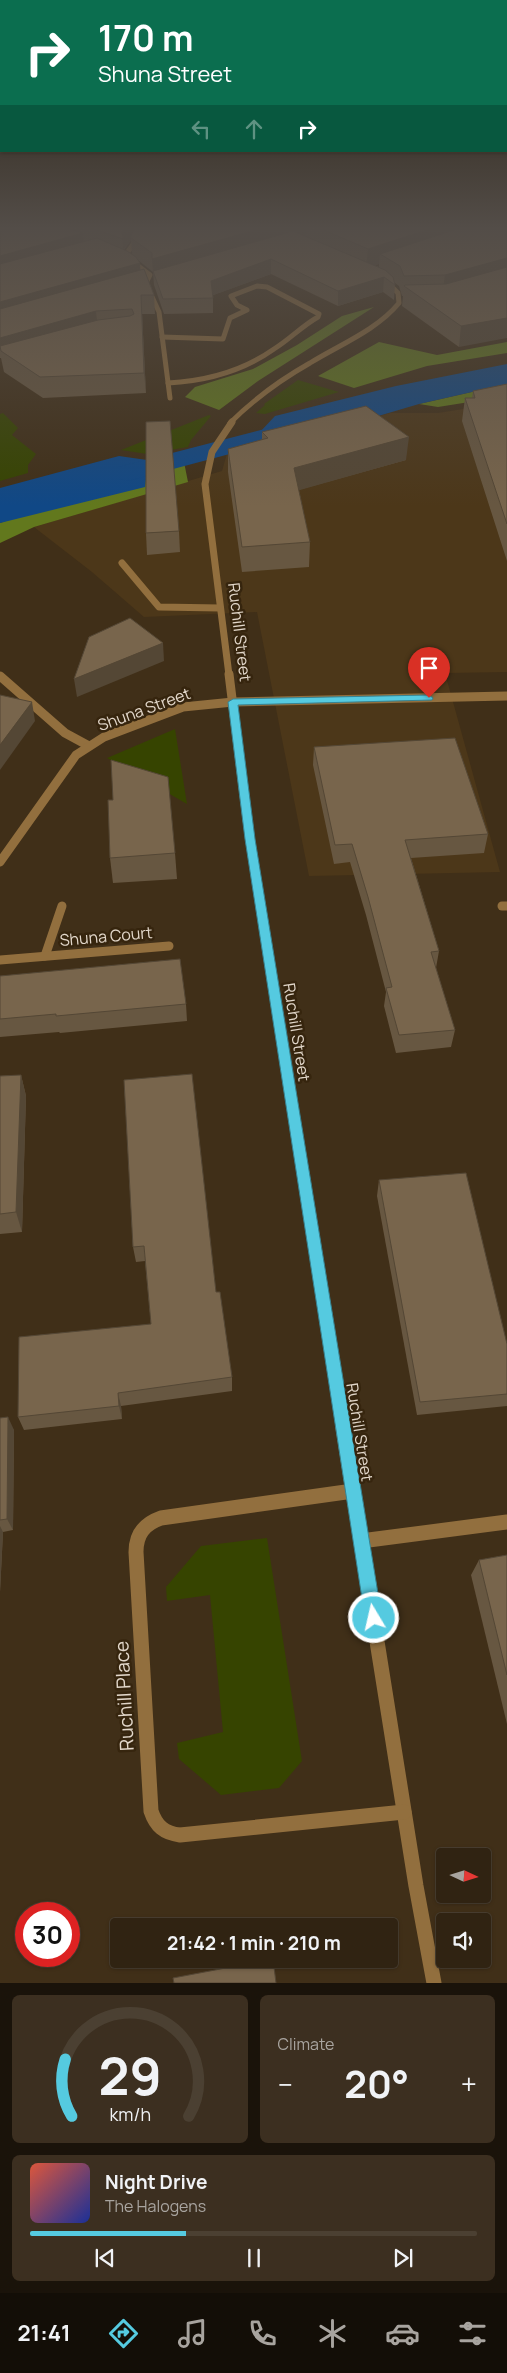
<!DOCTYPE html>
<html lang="en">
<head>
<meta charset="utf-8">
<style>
	:root { --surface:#302312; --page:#3c2f20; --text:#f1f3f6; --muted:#a8a49f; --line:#4b4032; --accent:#55cae0 }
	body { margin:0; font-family:Manrope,sans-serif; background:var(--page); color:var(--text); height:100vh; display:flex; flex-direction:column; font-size:19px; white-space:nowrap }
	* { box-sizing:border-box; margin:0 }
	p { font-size:16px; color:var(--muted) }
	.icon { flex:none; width:28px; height:28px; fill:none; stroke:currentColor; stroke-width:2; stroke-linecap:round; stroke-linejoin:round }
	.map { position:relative; height:1983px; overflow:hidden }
	.details { display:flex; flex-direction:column; gap:12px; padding:12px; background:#1a130a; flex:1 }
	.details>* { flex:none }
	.guide { position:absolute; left:0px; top:0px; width:508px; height:152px; box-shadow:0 1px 4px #0004,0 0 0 1px var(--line); background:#0b6e4f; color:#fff; overflow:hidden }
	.needle { width:32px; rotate:94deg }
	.controls { position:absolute; left:436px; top:1848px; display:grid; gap:10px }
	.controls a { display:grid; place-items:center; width:55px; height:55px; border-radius:5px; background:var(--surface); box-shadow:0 1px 4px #0004,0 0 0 1px var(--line); font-size:25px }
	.speed { position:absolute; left:15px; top:1902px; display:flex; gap:10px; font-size:25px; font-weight:700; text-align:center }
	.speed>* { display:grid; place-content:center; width:65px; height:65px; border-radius:50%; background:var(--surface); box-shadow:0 1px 4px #0004,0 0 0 1px var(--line); line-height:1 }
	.speed .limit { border:8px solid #d22; background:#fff; color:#111 }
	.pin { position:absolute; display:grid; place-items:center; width:42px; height:42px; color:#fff; margin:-51px -21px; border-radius:50% 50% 50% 0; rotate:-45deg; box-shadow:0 0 5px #0007 }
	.pin .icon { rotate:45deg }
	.me { position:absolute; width:55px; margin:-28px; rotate:351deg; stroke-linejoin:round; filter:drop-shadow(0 0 4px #0008) }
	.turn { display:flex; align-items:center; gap:18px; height:105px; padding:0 15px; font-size:22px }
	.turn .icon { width:65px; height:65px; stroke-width:2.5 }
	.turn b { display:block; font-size:35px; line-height:42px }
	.lanes { display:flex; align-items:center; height:48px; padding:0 15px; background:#0003; justify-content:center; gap:25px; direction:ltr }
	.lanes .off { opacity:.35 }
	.big { font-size:38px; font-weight:700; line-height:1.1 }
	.details .tile { flex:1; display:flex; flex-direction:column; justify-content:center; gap:8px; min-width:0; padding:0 18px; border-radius:8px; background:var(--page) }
	.details .dial { align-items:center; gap:0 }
	.dial svg { height:130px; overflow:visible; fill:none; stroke:var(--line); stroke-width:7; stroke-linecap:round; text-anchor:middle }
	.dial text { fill:var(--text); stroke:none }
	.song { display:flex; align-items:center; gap:15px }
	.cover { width:60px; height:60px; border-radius:8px; background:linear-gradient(135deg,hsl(10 70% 55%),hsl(230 70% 35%)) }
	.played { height:5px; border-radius:2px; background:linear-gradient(90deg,var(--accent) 35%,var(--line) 35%) }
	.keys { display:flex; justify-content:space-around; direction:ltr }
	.heat { display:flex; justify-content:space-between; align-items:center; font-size:28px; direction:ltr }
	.details .tiles { flex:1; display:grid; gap:12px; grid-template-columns:1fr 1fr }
	.tile:last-child { grid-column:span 2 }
	.trip { position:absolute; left:110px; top:1918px; width:288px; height:50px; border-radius:5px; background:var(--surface); box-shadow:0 1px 4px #0004,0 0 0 1px var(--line); font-weight:700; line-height:50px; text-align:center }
	.tabs { display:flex; height:80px; justify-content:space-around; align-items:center; background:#130e07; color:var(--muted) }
	.tabs .icon { width:35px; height:35px }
	.tabs .selected { color:var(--accent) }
	.tabs b { font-size:22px; color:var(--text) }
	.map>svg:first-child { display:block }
</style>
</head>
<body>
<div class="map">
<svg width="507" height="1983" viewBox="0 0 507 1983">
	<rect width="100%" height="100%" fill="#402f18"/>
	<!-- built -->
	<path fill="#4c3719" d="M507,402V672L445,673L500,872L309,876L257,612L144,617L92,572L34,527L222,471L228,450L341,427L390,413H438Z"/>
	<!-- green -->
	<g fill="#364400">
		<path d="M298,380L339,392L265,414L256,413L265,405L264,404Z"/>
		<path d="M3,413L18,428L12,435L36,454L28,465V473L0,481V414Z"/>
		<path d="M209,415L211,416L191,440L188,447L147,454L121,450Z"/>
		<path d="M175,729L187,804L107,758Z"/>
		<path d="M267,1538L302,1761L279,1788L221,1795L179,1759L177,1743L223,1732L210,1595L167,1601L166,1587L201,1546Z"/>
	</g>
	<!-- forest -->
	<g fill="#62781d">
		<path d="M374,307L258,381L219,410L185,397L195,387L253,369L297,345L342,316Z"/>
		<path d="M379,342L437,355L507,342V353L427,366L354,388L318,376Z"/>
		<path d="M507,384V396L438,407L419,404Z"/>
		<path d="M184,462L188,482L34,527L0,543V523L147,472Z"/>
	</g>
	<!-- water -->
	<g fill="#104886">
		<path d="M507,364V384L419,404L341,427L237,448L234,439L260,432L275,416L396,386Z"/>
		<path d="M188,450L184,462L147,472L145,487L0,523V488L119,456L147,460Z"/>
	</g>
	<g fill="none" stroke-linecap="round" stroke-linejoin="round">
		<!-- canal -->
		<path fill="#104886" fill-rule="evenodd" d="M292,422L301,425L305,430L301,435L128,481L118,479L115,473L118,467Z"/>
		<!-- lane-far1 -->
		<g stroke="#926f3e" stroke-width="5">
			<path d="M134,243L127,253L129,259L150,275L146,283"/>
			<path d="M162,337L223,339L230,318L247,310L237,305L231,296L257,286L267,287L319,314L318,317C302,326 290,339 274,349C243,371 206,381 168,383"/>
		</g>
		<!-- lane -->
		<path stroke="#926f3e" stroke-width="7" d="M122,563L159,607L220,608"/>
		<!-- street-far4 -->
		<g stroke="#926f3e" stroke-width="5">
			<path d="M148,288L159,312L170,398"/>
			<path d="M230,423C254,399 280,380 310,363C339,345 377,330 399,303L398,293L385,280"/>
		</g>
		<!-- street-far3 -->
		<path stroke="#926f3e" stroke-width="7" d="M229,675L205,484L212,452L232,422"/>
		<!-- street-far2 -->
		<g stroke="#926f3e" stroke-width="9">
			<path d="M229,674L247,820L276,1003"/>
			<path d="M0,676L65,733L89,746"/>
			<path d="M0,862L76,755L104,737L183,707L233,702L507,696"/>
			<path d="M502,906H507"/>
			<path d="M45,956L62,906"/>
			<path d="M0,960L169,946"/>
		</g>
		<!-- street-far1 -->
		<path stroke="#926f3e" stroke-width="11" d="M276,1002L344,1430"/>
		<!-- street -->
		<g stroke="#926f3e" stroke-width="15">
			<path d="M343,1428L416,1886L434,1983"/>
			<path d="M353,1491L161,1518C144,1524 136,1534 136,1552L151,1811C156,1826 164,1833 180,1835L404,1812"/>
			<path d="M361,1541L507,1522"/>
		</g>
	</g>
	<!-- wall -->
	<g fill="#675741" fill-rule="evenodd">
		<path d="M0,228H507L459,347L402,306L403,296H402L399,286L395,283L394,300L383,292L338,306L271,274L213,295V313L164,314L154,285L153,272L138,260L140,270L154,295L155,314H142L146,393L43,398L4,372L1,358H0ZM131,240L132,254V255L124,250ZM379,264V267L374,265Z"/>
		<path d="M507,384V561L462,421L465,398H472L473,391Z"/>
		<path d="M262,432L406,460L298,490L310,542L309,567L242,572L228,472V449L262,440Z"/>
		<path d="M179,531L180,552L147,555L146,533Z"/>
		<path d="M314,747L488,834L484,853L411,858L439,951L436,968L455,1030L451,1047L396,1053L384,1006L386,992L366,915L350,862L334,864L313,765Z"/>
		<path d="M113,800L175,853L177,879L113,883L110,858Z"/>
		<path d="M0,976L186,1004L187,1021L60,1033L59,1032L0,1037Z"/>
		<path d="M21,1075L26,1096L22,1232L0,1234V1076Z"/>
		<path d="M124,1080L216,1292L232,1377V1391L121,1406L122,1419L24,1430L18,1417L151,1324L145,1261L136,1262L133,1247Z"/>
		<path d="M379,1180L507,1344V1406L417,1415L377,1196Z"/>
		<path d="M0,1418L14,1430L13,1530L3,1532L0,1592Z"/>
		<path d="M507,1555V1724L471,1575L479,1560Z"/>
	</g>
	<!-- shaded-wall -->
	<g fill="#544735">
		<path d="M125,228H135L131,235V240L123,250L122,232Z"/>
		<path d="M263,228H306V234L155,278L153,271L152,259Z"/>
		<path d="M433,228H490L380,254L379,264L366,268L368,249Z"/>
		<path d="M83,233L85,252L0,275V256Z"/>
		<path d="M507,258V269L442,295L445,275Z"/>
		<path d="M271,259V274L211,296V281Z"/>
		<path d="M140,263L141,282L0,322V302Z"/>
		<path d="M384,277L383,292L338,306V291Z"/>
		<path d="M141,295L142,314L146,393L144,373Z"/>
		<path d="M96,311L98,331L0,348V338Z"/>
		<path d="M507,318V338L459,347L461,326Z"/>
		<path d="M409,437L406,460L293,492L294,468Z"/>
		<path d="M163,643L164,661L77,697L74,679Z"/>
		<path d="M32,702L35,721L0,770V745Z"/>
		<path d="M21,1075L26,1096L22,1232L16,1212Z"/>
		<path d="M118,1393L121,1406L122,1419L119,1406Z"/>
		<path d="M8,1417L14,1430L13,1530L7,1519Z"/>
		<path d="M0,1526L3,1532L0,1592Z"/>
	</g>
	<!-- building -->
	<g fill="#78654c" stroke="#544735">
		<path d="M0,228H65L83,233L0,256Z"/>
		<path d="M91,228H125L122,232L123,239Z"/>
		<path d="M135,228H263L152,259V253L131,238V235Z"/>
		<path d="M319,228H433L368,249Z"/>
		<path d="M460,228H507V258L445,275L404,276L400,266L380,254Z"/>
		<path d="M293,231L385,270L393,277L395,285L384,277L338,291L271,259L211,281L213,298L163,299L153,271Z"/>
		<path d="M97,238L127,251L136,257L140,263L0,302V264Z"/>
		<path d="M507,267V318L461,326L404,286L405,285L446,284Z"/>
		<path d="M144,269L154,295H141L144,373L40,377L1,351L0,346L98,320L130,316L134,314L132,309L96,311L0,338V309Z"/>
		<path d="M507,384V524L465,398H475L473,391Z"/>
		<path d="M366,406L409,437L294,468L310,542L242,547L228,449L268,438L262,432Z"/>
		<path d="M170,421L179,531L146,533V422Z"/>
		<path d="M130,618L163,643L74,679L89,637Z"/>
		<path d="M0,695L32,702L0,745Z"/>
		<path d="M455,738L488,834L405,840L439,951L431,952L455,1030L399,1035L386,988L392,987L368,897L352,844L335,845L314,747Z"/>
		<path d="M111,760L168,777L175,853L110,858L108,800H113Z"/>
		<path d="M180,959L186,1004L56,1016V1014L0,1019V976Z"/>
		<path d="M192,1074L216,1292H220L232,1377L118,1393L119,1406L18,1417L19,1337L151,1324L144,1246L133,1247L124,1080Z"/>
		<path d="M21,1075L16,1212L0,1214V1076Z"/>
		<path d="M466,1173L507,1344V1394L420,1402L379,1180Z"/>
		<path d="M8,1417L7,1519L0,1520V1418Z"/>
		<path d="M507,1555V1675L479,1560Z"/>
		<path d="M273,1959L276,1983H174L173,1978Z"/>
	</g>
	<!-- sky -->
	<linearGradient id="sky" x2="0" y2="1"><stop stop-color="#231a0d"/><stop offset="0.45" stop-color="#534d48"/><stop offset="1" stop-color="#534d48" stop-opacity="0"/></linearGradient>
	<rect width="507" height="506" fill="url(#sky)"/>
	<!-- route -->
	<path fill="#55cae0" stroke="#378392" d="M429,695L433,698L432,700L238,705L255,839L382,1618L379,1624L374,1626L368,1624L365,1618L245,839L228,702L233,699Z"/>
	<g text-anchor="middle" stroke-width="5" stroke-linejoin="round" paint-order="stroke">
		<!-- street labels -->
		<g font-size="16" fill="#e2d7ca" stroke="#36250e">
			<text transform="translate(240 632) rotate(83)" y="6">Ruchill Street</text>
			<text transform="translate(144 709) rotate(-20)" y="6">Shuna Street</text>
			<text transform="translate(106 936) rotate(-5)" y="6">Shuna Court</text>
			<text transform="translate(297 1032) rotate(81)" y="6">Ruchill Street</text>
			<text transform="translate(360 1432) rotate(81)" y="6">Ruchill Street</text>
		</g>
		<!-- near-street labels -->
		<g font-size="19" fill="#e2d7ca" stroke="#36250e">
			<text transform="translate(124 1696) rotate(-93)" y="7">Ruchill Place</text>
		</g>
	</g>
</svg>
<div class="controls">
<a><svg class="needle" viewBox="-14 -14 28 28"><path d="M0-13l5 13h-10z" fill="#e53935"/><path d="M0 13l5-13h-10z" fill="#a8a49f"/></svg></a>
<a><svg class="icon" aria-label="sound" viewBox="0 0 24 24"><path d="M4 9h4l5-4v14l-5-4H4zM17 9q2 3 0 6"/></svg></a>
</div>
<div class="speed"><div class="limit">30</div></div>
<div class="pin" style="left:429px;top:698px;background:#d93025"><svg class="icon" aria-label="arrive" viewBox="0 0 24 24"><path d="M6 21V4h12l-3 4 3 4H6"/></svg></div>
<svg class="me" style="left:374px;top:1618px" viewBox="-20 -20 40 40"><circle r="17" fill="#55cae0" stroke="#fff" stroke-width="3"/><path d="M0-11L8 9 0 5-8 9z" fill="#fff"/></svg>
<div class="trip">21:42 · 1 min · 210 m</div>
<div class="guide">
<div class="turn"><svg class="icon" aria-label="right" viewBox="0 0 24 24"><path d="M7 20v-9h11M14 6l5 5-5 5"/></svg><div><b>170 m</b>Shuna Street</div></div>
<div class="lanes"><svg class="icon off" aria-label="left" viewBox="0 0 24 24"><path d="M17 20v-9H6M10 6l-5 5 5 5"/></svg><svg class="icon off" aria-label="ahead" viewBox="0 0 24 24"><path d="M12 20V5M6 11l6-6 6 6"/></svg><svg class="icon" aria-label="right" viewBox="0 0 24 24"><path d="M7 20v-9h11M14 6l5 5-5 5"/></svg></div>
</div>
</div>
<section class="details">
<div class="tiles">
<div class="tile dial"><svg viewBox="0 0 100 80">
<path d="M14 69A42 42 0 1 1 86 69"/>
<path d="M14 69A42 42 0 0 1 10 34" stroke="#55cae0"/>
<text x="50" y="56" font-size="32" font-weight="700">29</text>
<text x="50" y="72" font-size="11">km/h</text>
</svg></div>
<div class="tile"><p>Climate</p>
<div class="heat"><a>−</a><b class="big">20°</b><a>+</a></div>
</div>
<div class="tile">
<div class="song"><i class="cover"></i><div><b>Night Drive</b><p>The Halogens</p></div></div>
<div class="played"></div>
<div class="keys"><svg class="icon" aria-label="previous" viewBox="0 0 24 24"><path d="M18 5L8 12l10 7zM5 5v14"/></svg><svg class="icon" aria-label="pause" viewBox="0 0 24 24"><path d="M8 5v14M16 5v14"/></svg><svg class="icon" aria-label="next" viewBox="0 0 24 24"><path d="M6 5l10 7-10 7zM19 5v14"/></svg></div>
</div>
</div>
</section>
<nav class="tabs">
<b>21:41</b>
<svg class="icon selected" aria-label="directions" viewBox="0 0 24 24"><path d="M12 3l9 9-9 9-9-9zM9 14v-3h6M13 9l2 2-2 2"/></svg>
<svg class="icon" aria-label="music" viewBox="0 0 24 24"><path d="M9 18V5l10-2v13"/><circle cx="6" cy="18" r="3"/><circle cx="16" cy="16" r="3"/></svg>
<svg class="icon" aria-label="phone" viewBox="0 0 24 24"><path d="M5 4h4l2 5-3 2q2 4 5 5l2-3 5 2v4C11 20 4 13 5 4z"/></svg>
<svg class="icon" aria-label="climate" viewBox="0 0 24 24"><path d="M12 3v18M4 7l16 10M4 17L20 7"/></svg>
<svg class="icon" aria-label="car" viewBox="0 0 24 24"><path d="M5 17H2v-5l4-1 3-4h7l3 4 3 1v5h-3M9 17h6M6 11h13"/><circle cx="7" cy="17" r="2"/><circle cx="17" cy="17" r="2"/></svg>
<svg class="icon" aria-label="filters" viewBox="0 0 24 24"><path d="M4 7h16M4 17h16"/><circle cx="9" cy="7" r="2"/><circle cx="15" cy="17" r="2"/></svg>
</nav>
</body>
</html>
